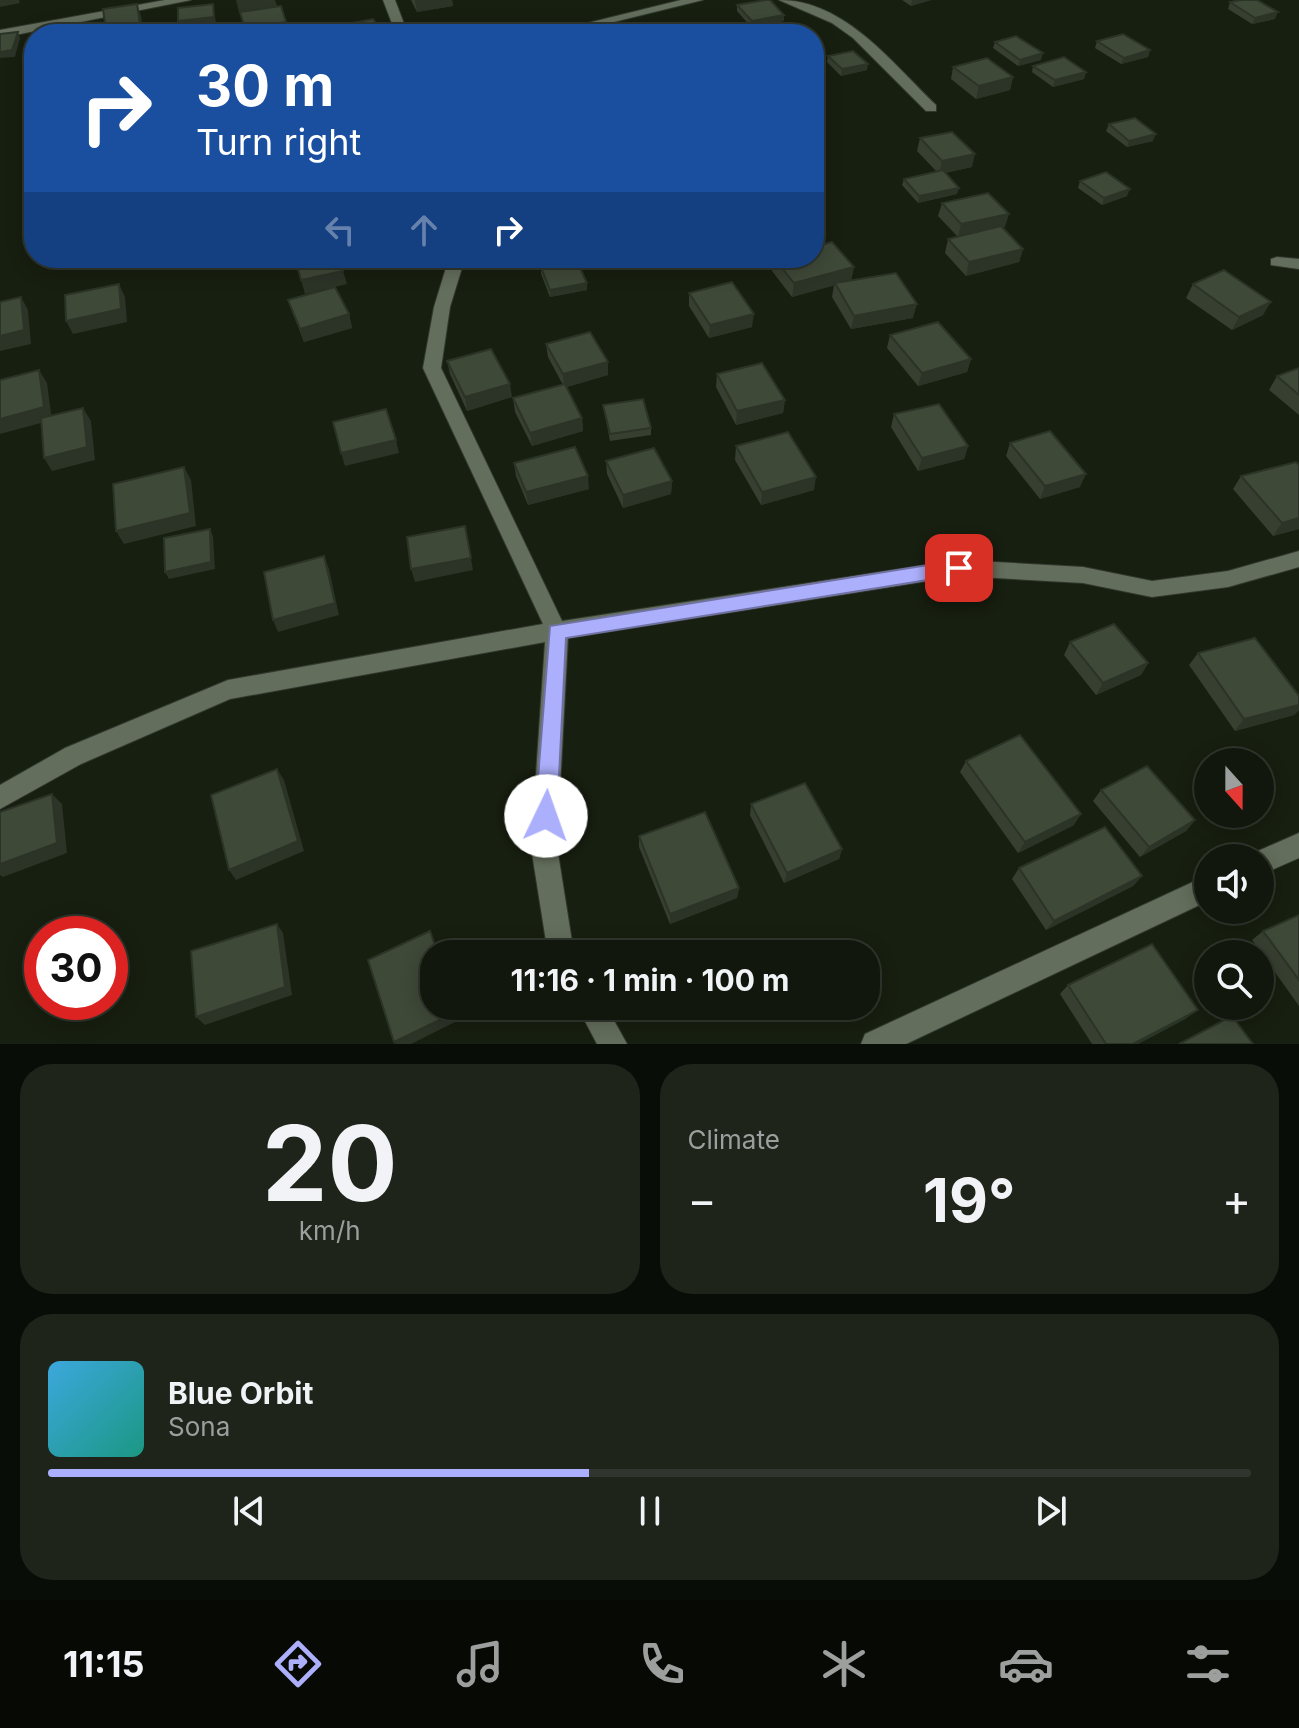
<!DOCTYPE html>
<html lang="en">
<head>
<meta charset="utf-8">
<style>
	:root { --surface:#11170c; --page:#1e241a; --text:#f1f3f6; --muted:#9c9f9d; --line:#30362d; --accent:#acaffb }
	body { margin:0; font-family:Inter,sans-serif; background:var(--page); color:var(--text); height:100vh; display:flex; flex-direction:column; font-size:30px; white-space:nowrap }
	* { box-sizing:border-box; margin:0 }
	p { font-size:26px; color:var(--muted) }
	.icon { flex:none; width:44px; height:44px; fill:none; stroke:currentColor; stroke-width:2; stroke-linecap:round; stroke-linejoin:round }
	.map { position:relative; height:1044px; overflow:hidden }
	.sheet { display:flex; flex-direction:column; gap:20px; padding:20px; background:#090d07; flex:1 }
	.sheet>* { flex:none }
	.guide { position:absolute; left:24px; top:24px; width:800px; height:244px; border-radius:32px; box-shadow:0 4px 20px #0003,0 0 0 2px var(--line); background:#1a4fa0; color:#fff; overflow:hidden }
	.needle { width:52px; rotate:159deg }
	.fabs { position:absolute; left:1194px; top:748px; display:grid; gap:16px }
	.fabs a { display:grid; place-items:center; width:80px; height:80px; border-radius:50%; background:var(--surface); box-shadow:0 4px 20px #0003,0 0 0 2px var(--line); font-size:40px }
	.speed { position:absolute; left:24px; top:916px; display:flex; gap:16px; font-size:40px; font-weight:700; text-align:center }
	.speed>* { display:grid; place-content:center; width:104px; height:104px; border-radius:50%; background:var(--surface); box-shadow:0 4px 20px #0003,0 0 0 2px var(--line); line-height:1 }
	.speed .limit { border:12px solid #d22; background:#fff; color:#111 }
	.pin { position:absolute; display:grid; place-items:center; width:68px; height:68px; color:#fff; margin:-34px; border-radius:16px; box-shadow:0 4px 12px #0006 }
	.me { position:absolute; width:88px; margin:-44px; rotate:3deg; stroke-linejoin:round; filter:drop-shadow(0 0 6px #0008) }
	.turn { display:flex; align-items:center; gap:28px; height:168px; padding:0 40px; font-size:36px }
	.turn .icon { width:104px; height:104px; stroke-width:2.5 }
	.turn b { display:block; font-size:56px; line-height:68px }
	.lanes { display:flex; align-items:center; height:76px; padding:0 40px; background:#0003; justify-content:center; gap:40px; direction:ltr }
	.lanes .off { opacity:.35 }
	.big { font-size:60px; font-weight:700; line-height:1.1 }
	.sheet .card { flex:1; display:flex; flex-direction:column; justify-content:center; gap:12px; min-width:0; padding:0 28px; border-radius:32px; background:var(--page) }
	.sheet .dial { align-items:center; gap:0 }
	.dial b { font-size:104px; line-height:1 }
	.song { display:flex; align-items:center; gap:24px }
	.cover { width:96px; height:96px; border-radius:12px; background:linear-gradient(135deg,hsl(200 70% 55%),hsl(170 70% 35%)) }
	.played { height:8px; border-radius:4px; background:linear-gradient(90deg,var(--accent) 45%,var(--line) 45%) }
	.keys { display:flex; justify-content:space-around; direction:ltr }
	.heat { display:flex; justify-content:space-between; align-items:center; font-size:44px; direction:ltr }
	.sheet .tiles { flex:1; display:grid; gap:20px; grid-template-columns:1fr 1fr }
	.card:last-child { grid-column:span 2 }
	.trip { position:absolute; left:420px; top:940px; width:460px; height:80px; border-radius:32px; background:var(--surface); box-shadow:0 4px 20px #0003,0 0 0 2px var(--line); font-weight:700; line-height:80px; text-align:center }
	.menu { display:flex; height:128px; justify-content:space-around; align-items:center; background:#070905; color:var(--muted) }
	.menu .icon { width:56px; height:56px }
	.menu .active { color:var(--accent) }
	.menu b { font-size:36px; color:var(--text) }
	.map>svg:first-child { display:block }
</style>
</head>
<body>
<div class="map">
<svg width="1299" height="1044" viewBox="0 0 1299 1044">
	<rect width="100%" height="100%" fill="#171f10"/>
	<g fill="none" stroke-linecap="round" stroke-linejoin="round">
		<!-- street casing -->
		<g stroke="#32382f" stroke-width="2">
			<g id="street">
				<path d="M165,0H191L0,38V30Z"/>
				<path d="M383,0H395L408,34H396Z"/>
				<path d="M681,0H703L565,34H543Z"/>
				<path d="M779,0C845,0 892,63 936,105V111H926L853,38L832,23Z"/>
				<path d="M1277,257L1299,259V269L1271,265V259Z"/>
				<path d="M449,258H465L450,307L441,368L562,621L959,560L1083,567L1152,581L1228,571L1299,551V567L1228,587L1152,597L1083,583L959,576L568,638L557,847L574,954H548L531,847L545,642L230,699L81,764L0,809V785L65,748L228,680L543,624L423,368L434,307Z"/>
				<path d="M1299,833V858L1260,875V858H1250L1251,854Z"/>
				<path d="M1208,875V901L906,1044H861L865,1034Z"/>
				<path d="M577,1006H606L627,1044H597Z"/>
			</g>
		</g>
		<!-- street -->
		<use href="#street" fill="#646e5c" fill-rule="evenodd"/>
	</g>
	<!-- wall -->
	<g fill="#363f30">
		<path d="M411,0H452L453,6L417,12Z"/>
		<path d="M902,0H931L911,6Z"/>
		<path d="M1230,2L1275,19L1252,24L1228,9Z"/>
		<path d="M737,5L784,15V21L751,27L737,11Z"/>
		<path d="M1097,41L1150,50L1148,57L1121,64L1095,48Z"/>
		<path d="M995,42L1041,60L1018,66L993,48Z"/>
		<path d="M828,56L867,70L841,76L827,62Z"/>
		<path d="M1033,66L1086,72L1084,79L1053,87L1032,72Z"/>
		<path d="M953,67L1013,77L1010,90L976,99L951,79Z"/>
		<path d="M1109,124L1153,141L1127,147L1106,131Z"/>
		<path d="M920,138L972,167L945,173L957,194L918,203L902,185L904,179L937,172L917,151Z"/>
		<path d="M1080,181L1127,196L1102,205L1078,188Z"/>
		<path d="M942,203L1005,227L1002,228L1023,249L1019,262L966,276L945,253L948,239L958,237L938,216Z"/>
		<path d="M774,258L854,267L851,280L913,318L851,329L832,297L834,285L792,297L772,271Z"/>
		<path d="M541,267L587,290L550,297L541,274Z"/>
		<path d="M1193,284L1263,315L1232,330L1186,298Z"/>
		<path d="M689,293L752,327L709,338L689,306Z"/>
		<path d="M288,300L349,314L352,328L304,342Z"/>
		<path d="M890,335L971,359L967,372L918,386L887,348Z"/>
		<path d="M546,344L608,362V375L566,387L582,418L583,431L532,446L515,412L513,398L563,385L548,357Z"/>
		<path d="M447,361L512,397L467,411L450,374Z"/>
		<path d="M1299,368V415L1269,390L1277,376Z"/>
		<path d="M717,374L785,400L783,413L736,425L716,387Z"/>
		<path d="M603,405L651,428V435L610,441Z"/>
		<path d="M894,414L968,446L964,459L918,471L891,427Z"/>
		<path d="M1010,443L1080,487L1040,499L1006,456Z"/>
		<path d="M736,446L814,490L761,505L735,460Z"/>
		<path d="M606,461L672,481L671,494L623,508L607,474Z"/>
		<path d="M514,463L589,489L528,505L516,476Z"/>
		<path d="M1299,465V529L1273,536L1233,489L1241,476Z"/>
		<path d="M1070,642L1148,663L1141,675L1096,695L1064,655Z"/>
		<path d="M1198,653L1299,696V710L1294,715L1235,731L1189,665Z"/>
		<path d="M966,761L1074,825L1018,853L960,772Z"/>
		<path d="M1101,790L1195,820L1186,831L1140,857L1093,801Z"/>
		<path d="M751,804L842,849L839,859L784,883L750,815Z"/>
		<path d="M639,836L739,888L737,898L670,924L639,847Z"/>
		<path d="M1019,868L1142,876L1133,886L1046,930L1012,879Z"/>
		<path d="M1299,915V1006L1252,940L1263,931Z"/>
		<path d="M1068,985L1187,1018L1138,1044H1092L1060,994Z"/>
	</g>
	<!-- shaded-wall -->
	<g fill="#2c3327">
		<path d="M0,0H19L20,3L0,7Z"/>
		<path d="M236,0H275L277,6L239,12Z"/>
		<path d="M415,0H452L453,6L417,12Z"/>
		<path d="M912,0H931L911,6Z"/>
		<path d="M137,4L141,16L144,34H108L106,30Z"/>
		<path d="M213,4L216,23L181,28L178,21Z"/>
		<path d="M1278,12L1275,19L1252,24L1255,18Z"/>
		<path d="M784,15V21L751,27L752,21Z"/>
		<path d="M286,22L289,34H246L245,29Z"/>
		<path d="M380,29L381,34H357Z"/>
		<path d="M18,32L20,38L15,57L0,58V52Z"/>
		<path d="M1150,50L1148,57L1121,64L1124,58Z"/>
		<path d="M1043,53L1041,60L1018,66L1020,60Z"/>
		<path d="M868,64L867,70L841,76L842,69Z"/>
		<path d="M1086,72L1084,79L1053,87L1055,80Z"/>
		<path d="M1013,77L1010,90L976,99L979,86Z"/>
		<path d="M1156,134L1153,141L1127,147L1129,141Z"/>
		<path d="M975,154L972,167L939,174L942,161Z"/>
		<path d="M959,188L957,194L918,203L919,196Z"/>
		<path d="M1130,189L1127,196L1102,205L1104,198Z"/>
		<path d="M1009,214L1005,227L958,238L961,224Z"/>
		<path d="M1023,249L1019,262L966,276L969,262Z"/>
		<path d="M854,267L851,281L792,297L794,283Z"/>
		<path d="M343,271L347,284L305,294L301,280Z"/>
		<path d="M587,283V290L550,297V290Z"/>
		<path d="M119,284L125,297L127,322L73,334L66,321Z"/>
		<path d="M21,297L28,310L31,344L0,351V336Z"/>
		<path d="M1271,302L1263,315L1232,330L1239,317Z"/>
		<path d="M917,304L913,318L851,329L854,316Z"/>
		<path d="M349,314L352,328L304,342L300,329Z"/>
		<path d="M754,314L752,327L709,338L710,325Z"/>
		<path d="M971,359L967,372L918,386L922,373Z"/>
		<path d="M608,362V375L564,388L563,374Z"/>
		<path d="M39,370L47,383L52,420L0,434V419Z"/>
		<path d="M510,384L512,397L467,411L465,397Z"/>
		<path d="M785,400L783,413L736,425L737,411Z"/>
		<path d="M83,408L91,421L95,460L52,471L44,458Z"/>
		<path d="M582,418L583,431L532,446L530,433Z"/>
		<path d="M396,440L399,453L345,466L341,453Z"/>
		<path d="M968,446L964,459L918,471L922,458Z"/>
		<path d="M184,467L191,480L196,526L124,544L116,531Z"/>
		<path d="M1086,474L1080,487L1040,499L1045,486Z"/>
		<path d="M588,476L589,489L528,505L526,492Z"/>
		<path d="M816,477L814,490L761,505L762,492Z"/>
		<path d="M672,481L671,494L623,508V495Z"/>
		<path d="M1299,518V529L1273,536L1282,523Z"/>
		<path d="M465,526L473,570L415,582L411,569Z"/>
		<path d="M210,529L213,536L215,569L169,579L165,572Z"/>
		<path d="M324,556L329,569L339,615L278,632L273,620Z"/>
		<path d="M1148,663L1141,675L1096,695L1103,683Z"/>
		<path d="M1299,705V710L1294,715L1235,731L1244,719Z"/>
		<path d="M277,769L284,780L304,851L236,880L229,870Z"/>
		<path d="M52,794L62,804L67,853L3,877L0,875V864Z"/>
		<path d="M1081,814L1074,825L1018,853L1025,842Z"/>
		<path d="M1195,820L1186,831L1140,857L1149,847Z"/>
		<path d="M842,849L839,859L784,883L787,873Z"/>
		<path d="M1142,876L1133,886L1046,930L1054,921Z"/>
		<path d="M739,888L737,898L670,924V914Z"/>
		<path d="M277,924L283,933L292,995L205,1025L196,1017Z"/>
		<path d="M457,1006L461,1019L411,1044H395L394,1042Z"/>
		<path d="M1198,1010L1187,1018L1138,1044H1133Z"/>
	</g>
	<!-- building -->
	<g fill="#3f4938" stroke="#2c3327" stroke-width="2">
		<path d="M766,0H770L784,15L752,21L737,5Z"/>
		<path d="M1241,0H1257L1278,12L1255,18L1230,2Z"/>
		<path d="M137,4L140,24L106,30L103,9Z"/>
		<path d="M213,4L214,17L178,21V8Z"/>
		<path d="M281,6L286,22L245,29L240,12Z"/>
		<path d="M373,19L380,29L353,34L347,24Z"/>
		<path d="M78,23L80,34H48L47,28Z"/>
		<path d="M740,25L746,34H714L710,29Z"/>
		<path d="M18,32L12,50L0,52V34Z"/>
		<path d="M1123,34L1150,50L1124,58L1097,41Z"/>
		<path d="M1016,36L1043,53L1020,60L995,42Z"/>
		<path d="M853,51L868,64L842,69L828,56Z"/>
		<path d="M1064,57L1086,72L1055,80L1033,66Z"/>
		<path d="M987,58L1013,77L979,86L953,67Z"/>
		<path d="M1135,118L1156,134L1129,141L1109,124Z"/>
		<path d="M952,132L975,154L942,161L920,138Z"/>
		<path d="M943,170L959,188L919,196L904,179Z"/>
		<path d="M1106,172L1130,189L1104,198L1080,181Z"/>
		<path d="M988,193L1009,214L961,224L942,203Z"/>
		<path d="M1001,226L1023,249L969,262L948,239Z"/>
		<path d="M832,242L854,267L794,283L774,258H814V247Z"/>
		<path d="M295,258H339L343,271L301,280Z"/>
		<path d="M577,261L587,283L550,290L541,267Z"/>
		<path d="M1224,270L1271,302L1239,317L1193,284Z"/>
		<path d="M896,273L917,304L854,316L835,283Z"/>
		<path d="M732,282L754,314L710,325L689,293Z"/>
		<path d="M119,284L121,309L66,321L65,295Z"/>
		<path d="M335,287L349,314L300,329L288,300Z"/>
		<path d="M21,297L24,330L0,336V302Z"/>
		<path d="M938,322L971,359L922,373L890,335Z"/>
		<path d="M590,332L608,362L563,374L546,344Z"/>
		<path d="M491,349L510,384L465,397L447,361Z"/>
		<path d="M762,363L785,400L737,411L717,374Z"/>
		<path d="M1299,368V395L1277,376Z"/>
		<path d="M39,370L44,407L0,419V380Z"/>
		<path d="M565,384L582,418L530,433L513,398Z"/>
		<path d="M643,399L651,428L610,434L603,405Z"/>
		<path d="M939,404L968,446L922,458L894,414Z"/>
		<path d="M83,408L87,447L44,458L41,418Z"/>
		<path d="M386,409L396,440L341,453L333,422Z"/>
		<path d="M1050,431L1086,474L1045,486L1010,443Z"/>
		<path d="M788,432L816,477L762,492L736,446Z"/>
		<path d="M575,447L588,476L526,492L514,463Z"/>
		<path d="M654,448L672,481L623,495L606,461Z"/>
		<path d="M1296,462L1299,465V518L1282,523L1241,476Z"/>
		<path d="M184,467L190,513L116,531L113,484Z"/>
		<path d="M465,526L471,558L411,569L407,537Z"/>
		<path d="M210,529L211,562L165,572L164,538Z"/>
		<path d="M324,556L335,603L273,620L264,572Z"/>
		<path d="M1114,624L1148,663L1103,683L1070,642Z"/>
		<path d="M1255,638L1299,696V705L1244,719L1198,653Z"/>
		<path d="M1020,735L1081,814L1025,842L966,761Z"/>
		<path d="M1147,766L1195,820L1149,847L1101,790Z"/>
		<path d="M277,769L298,841L229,870L211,795Z"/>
		<path d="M805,783L842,849L787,873L751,804Z"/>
		<path d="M52,794L57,843L0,864V812Z"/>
		<path d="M705,812L739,888L670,914L639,836Z"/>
		<path d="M1105,827L1142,876L1054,921L1019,868Z"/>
		<path d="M1299,915V980L1263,931Z"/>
		<path d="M277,924L285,987L196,1017L191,951Z"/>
		<path d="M430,931L438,954H434V1006H456L458,1011L394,1042L368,960Z"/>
		<path d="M1152,944L1198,1010L1133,1044H1106L1068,985Z"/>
		<path d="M1232,1016L1253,1044H1179Z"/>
	</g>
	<!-- route -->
	<path fill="#acaffb" stroke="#7072a3" stroke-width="2" d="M959,560L969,568L959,575L566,638L557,816L554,824L546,827L538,824L535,816L550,626Z"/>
</svg>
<div class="fabs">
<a><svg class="needle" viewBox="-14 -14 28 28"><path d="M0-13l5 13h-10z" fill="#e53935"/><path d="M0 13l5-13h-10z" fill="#9c9f9d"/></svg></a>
<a><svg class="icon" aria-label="sound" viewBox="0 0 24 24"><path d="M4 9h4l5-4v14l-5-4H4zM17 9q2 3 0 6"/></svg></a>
<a><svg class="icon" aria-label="search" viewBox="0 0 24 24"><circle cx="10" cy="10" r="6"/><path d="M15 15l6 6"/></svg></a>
</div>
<div class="speed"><div class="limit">30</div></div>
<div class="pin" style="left:959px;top:568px;background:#d93025"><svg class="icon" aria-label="arrive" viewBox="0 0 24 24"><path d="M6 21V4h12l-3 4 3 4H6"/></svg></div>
<svg class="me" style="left:546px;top:816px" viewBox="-20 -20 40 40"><circle r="19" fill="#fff"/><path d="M0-13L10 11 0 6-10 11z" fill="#acaffb"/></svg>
<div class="trip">11:16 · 1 min · 100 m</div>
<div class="guide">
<div class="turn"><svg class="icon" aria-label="right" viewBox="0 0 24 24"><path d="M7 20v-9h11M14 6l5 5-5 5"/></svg><div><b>30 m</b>Turn right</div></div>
<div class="lanes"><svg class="icon off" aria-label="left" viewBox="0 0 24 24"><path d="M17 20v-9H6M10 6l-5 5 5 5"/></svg><svg class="icon off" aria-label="ahead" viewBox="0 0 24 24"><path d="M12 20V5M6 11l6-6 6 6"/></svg><svg class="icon" aria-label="right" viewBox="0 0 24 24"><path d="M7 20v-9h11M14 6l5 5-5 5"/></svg></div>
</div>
</div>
<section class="sheet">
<div class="tiles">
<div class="card dial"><b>20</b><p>km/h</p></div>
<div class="card"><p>Climate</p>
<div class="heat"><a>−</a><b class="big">19°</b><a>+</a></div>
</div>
<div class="card">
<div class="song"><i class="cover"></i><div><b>Blue Orbit</b><p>Sona</p></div></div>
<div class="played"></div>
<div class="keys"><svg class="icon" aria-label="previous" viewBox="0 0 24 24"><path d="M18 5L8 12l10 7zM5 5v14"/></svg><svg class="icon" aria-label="pause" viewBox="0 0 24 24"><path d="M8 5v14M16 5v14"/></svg><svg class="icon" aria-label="next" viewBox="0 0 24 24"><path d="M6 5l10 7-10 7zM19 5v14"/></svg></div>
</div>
</div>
</section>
<nav class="menu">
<b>11:15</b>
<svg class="icon active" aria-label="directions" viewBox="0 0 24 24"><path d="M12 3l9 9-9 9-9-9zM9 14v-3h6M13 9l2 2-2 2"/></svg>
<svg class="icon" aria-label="music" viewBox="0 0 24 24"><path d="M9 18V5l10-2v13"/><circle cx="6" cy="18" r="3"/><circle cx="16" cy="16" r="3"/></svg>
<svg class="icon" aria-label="phone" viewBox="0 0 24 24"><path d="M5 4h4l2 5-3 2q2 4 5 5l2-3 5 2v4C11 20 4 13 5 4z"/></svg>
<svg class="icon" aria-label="climate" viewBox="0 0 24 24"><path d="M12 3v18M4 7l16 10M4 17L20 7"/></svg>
<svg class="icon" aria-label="car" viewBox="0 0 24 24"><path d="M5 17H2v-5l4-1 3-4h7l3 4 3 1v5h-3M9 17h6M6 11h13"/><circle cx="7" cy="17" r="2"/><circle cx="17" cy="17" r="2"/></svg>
<svg class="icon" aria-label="filters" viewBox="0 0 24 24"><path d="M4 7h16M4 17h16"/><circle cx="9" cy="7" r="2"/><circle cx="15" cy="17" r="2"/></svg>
</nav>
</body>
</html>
